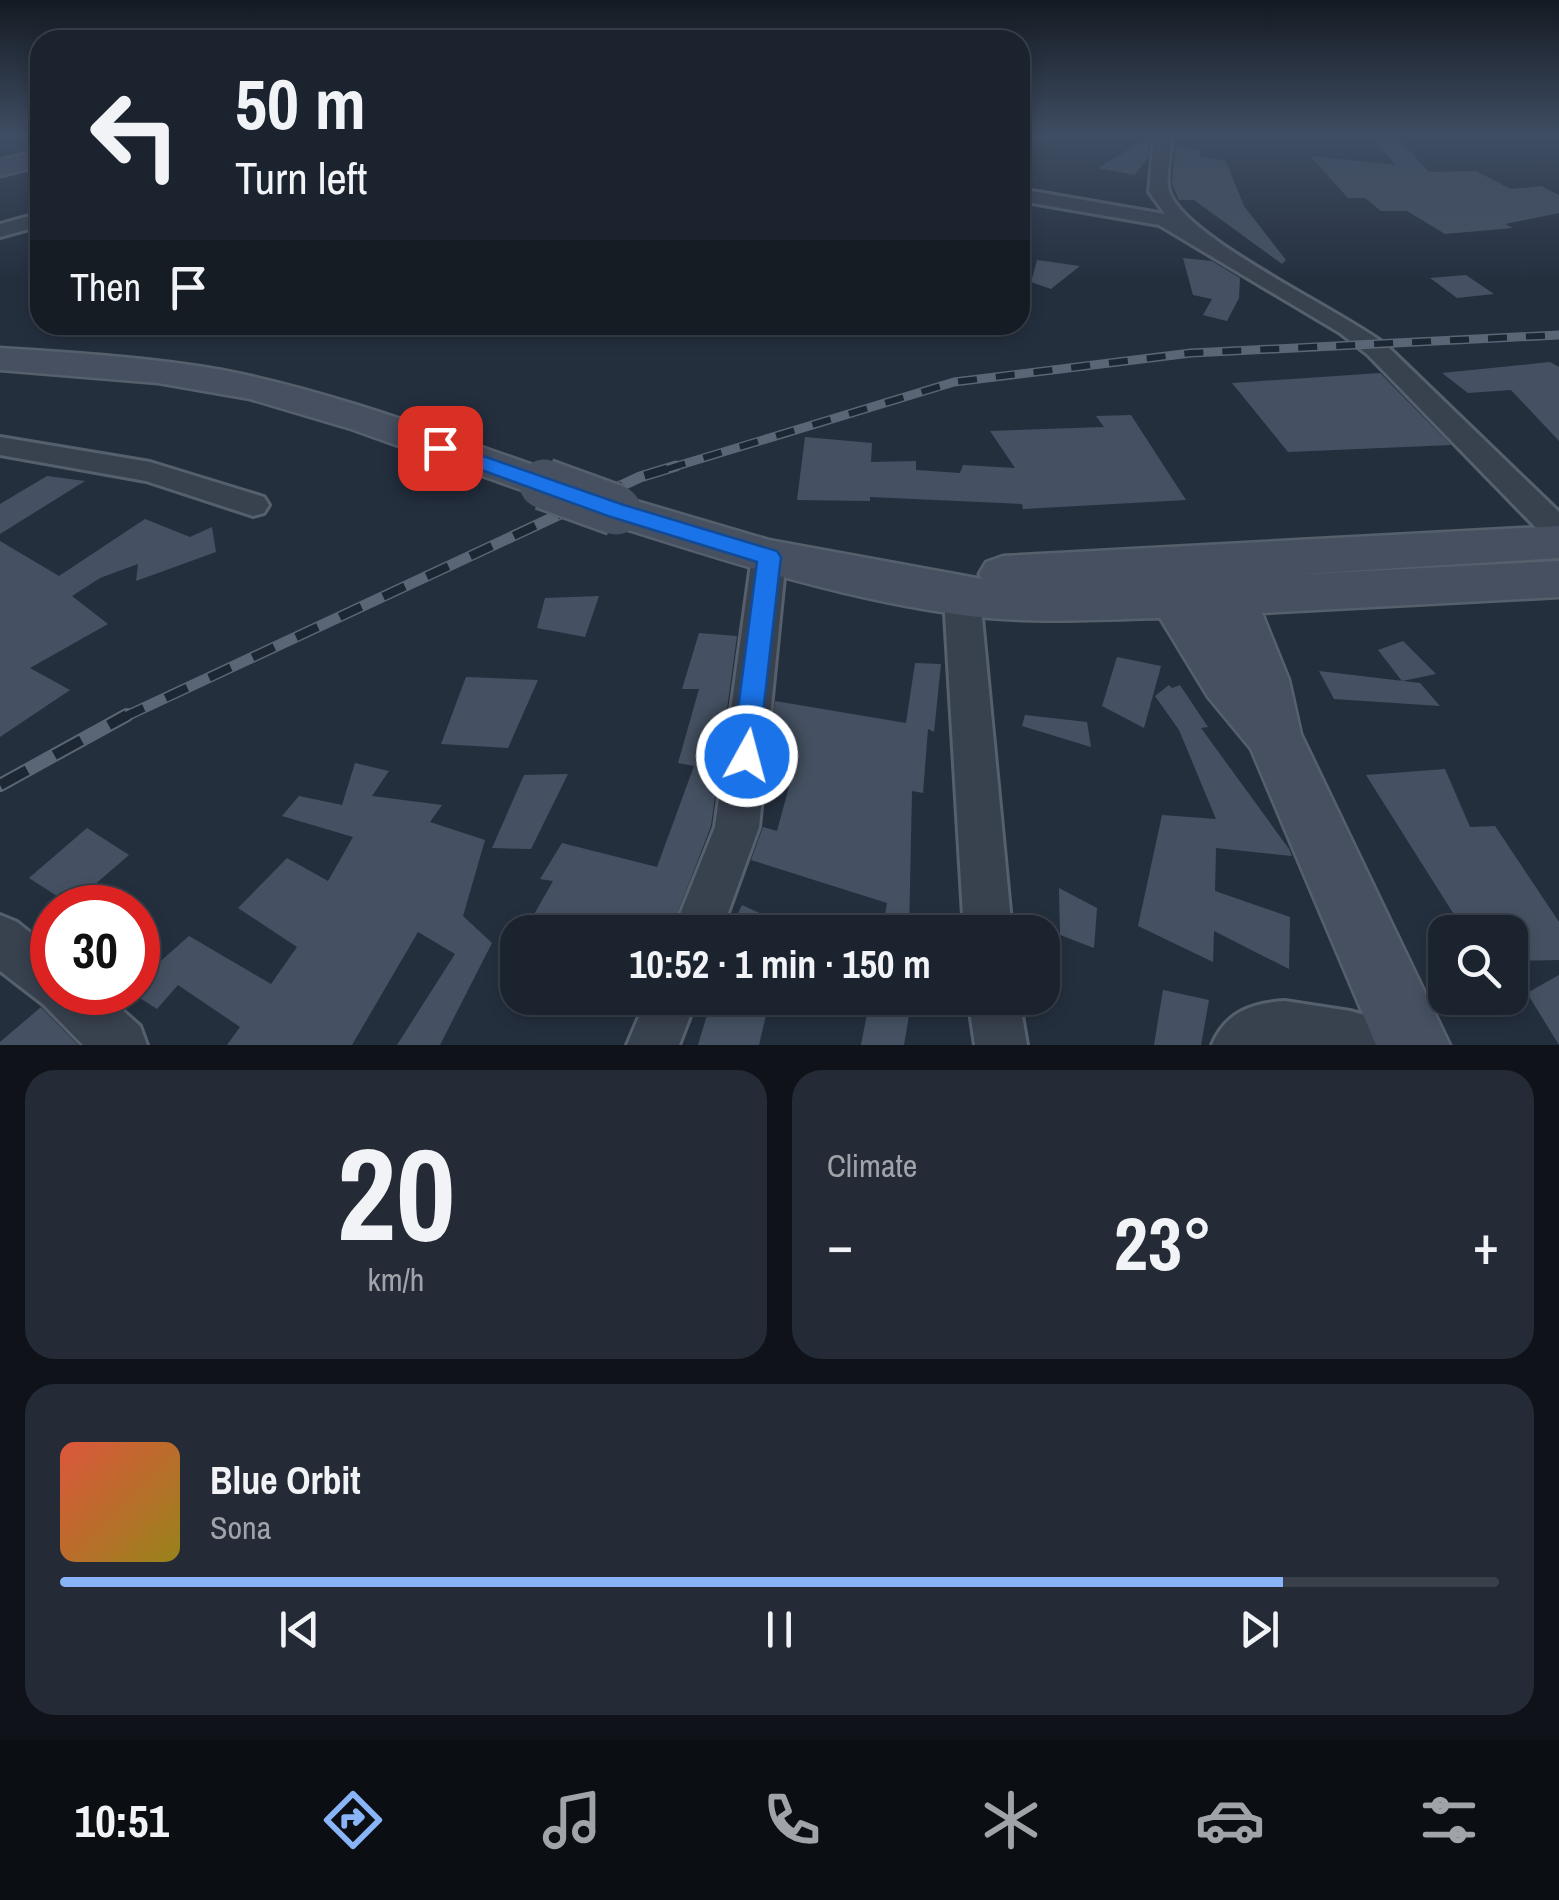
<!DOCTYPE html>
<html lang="en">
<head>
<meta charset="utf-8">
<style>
	:root { --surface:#1b232e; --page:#242b36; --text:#f1f3f6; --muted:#a0a4aa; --line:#39404a; --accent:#8ab4f8 }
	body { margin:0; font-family:"Archivo Narrow",sans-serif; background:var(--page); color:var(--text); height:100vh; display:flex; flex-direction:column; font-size:38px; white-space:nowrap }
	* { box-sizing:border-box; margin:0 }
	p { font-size:32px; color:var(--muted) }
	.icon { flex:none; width:55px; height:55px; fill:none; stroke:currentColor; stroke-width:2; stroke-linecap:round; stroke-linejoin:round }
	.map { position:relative; height:1045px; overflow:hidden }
	.details { display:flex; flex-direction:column; gap:25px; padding:25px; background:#0f1319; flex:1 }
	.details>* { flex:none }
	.top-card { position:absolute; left:30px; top:30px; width:1000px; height:305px; border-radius:30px; box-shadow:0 5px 15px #0003,0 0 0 2px var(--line); background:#1b232e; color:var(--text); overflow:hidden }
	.controls { position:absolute; left:1428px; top:915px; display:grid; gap:20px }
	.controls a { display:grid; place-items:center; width:100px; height:100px; border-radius:20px; background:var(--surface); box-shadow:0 5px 15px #0003,0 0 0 2px var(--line); font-size:50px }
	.speed { position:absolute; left:30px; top:885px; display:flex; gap:20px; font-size:50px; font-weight:700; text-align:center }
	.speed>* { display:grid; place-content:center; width:130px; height:130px; border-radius:50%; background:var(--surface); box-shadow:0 5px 15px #0003,0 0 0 2px var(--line); line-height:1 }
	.speed .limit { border:15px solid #d22; background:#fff; color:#111 }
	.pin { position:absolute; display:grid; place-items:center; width:85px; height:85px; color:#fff; margin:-42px; border-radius:20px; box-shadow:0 5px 15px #0006 }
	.me { position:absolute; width:110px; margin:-55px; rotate:7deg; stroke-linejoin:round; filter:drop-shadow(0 0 8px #0008) }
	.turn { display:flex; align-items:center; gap:35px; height:210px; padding:0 40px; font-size:45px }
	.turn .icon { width:130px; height:130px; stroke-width:2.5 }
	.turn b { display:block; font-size:70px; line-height:85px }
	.then { display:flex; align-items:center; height:95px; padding:0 40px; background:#0003; gap:20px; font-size:38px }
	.big { font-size:75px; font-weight:700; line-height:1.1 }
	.details .widget { flex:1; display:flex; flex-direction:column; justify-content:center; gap:15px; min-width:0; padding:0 35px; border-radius:30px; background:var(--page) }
	.details .dial { align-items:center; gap:0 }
	.dial b { font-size:130px; line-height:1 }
	.song { display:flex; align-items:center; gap:30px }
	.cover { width:120px; height:120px; border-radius:15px; background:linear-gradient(135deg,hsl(10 70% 55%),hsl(50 70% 35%)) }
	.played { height:10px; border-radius:5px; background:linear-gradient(90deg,var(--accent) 85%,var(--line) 85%) }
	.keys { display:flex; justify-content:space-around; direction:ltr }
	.heat { display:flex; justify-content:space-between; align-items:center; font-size:55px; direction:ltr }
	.details .tiles { flex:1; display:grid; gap:25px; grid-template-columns:1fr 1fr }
	.widget:last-child { grid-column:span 2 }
	.trip { position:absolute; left:500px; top:915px; width:560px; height:100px; border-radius:30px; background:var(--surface); box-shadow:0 5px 15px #0003,0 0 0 2px var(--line); font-weight:700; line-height:100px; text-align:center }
	.tab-bar { display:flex; height:160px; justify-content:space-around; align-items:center; background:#0b0e12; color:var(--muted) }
	.tab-bar .icon { width:70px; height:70px }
	.tab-bar .selected { color:var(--accent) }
	.tab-bar b { font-size:45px; color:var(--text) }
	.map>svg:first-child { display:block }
</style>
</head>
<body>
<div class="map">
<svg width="1559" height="1045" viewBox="0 0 1559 1045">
	<rect width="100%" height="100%" fill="#242f3e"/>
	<!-- building -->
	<g fill="#455162">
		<path d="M1150,136L1148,157L1135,175L1098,168Z"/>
		<path d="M1384,136H1396L1429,172L1476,171L1511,189L1541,186L1559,195V213L1505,224L1513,228L1445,234L1407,211H1381L1365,198H1348L1310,156L1396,165L1376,143Z"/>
		<path d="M1175,145L1200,151V157L1226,161L1244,206L1286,260L1282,264L1194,200H1179L1172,184Z"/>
		<path d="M1183,258L1212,261L1240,278L1239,298L1227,321L1203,315L1212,299L1193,295Z"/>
		<path d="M1037,260L1080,266L1051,289L1031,282Z"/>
		<path d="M1466,275L1494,294L1457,298L1430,278Z"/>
		<path d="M1550,362L1559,367V441L1511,390L1468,393L1442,373Z"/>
		<path d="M1380,373L1451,445L1288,452L1232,383Z"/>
		<path d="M1131,415L1186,500L1023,509L1022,504L870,497V501L797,500L805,437L872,443L871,462L916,461V470L960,473L963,465L1015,468L990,431L1104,427L1096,416Z"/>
		<path d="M47,476L85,481L0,534V504Z"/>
		<path d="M145,519L190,537L212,527L216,552L136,581L138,564L100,578L72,596L108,624L30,668L70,690L0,737V541L59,576Z"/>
		<path d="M599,596L585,637L537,628L545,598Z"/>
		<path d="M699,633L737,636L711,826L670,932H524L553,881L540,879L562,843L657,867L694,766L678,763L699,689H682Z"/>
		<path d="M1403,641L1436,674L1402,681L1378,650Z"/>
		<path d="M1117,657L1161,666L1144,728L1102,706Z"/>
		<path d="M915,663L941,664L934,732L928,729L923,793L912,791L909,932H882L887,903L751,860L763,827L777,831L796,761L770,753L775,701L906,723Z"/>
		<path d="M1319,671L1420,683L1440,706L1334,699Z"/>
		<path d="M466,677L538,680L508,748L441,744Z"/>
		<path d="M1169,685L1172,688L1180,685L1208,727L1201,728L1289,849L1292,856L1216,848L1215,891L1290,917L1289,969L1214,931L1213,962L1138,926L1162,815L1216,819L1179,730L1155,696Z"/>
		<path d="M1025,715L1087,722L1091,747L1022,726Z"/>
		<path d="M355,763L389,771L372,796L442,805L430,822L485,840L463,916L492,943L440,1045H397L455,954L418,932L352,1045H227L240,1027L178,985L157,1009L138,997V981L189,936L271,984L297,947L238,908L287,858L328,881L353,837L282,816L299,796L342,805Z"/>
		<path d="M1445,769L1470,827L1495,826L1559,922V960L1510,961V932H1465L1366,775Z"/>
		<path d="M568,774L531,849L492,848L524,775Z"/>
		<path d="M87,828L129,855L71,905L29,878Z"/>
		<path d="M1059,888L1097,908L1094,948L1060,935Z"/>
		<path d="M742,905L802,932H729Z"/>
		<path d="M1559,975V1045L1527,993Z"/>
		<path d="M1163,990L1209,1000L1201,1045H1154Z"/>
		<path d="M712,998H770L759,1045H698Z"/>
		<path d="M870,998H912L904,1045H861Z"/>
		<path d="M41,1007L78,1045H0V1042Z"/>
	</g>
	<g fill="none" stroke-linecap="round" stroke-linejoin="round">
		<!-- street casing -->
		<g stroke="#565f6c" stroke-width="6">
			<g id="street">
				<path d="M1154,136H1172C1171,152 1165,175 1169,190C1180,236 1341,310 1386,345L1559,512V543L1547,539L1368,355L1340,333L1159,225L1020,201V189L1165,214L1149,192Z"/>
				<path d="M40,213V226L0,237V224Z"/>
				<path d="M0,437L150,462L264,497L269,505L264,513L253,516L146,481L0,455Z"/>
				<path d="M769,545L781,548L786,557L759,827L721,932H673L715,827L752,557L757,548Z"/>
				<path d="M962,584L975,588L980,597L1012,932H964L944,597L949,588Z"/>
				<path d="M0,915L17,922L52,950V992H102L140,1026L147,1045H83L43,1004L0,971Z"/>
				<path d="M647,998H697L679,1045H627Z"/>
				<path d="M968,998H1019L1027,1045H975Z"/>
				<path d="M1285,1001L1350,1011L1405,1026L1412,1045H1212C1225,1013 1251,1003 1285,1001Z"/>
			</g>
		</g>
		<!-- secondary casing -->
		<g stroke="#565f6c" stroke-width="5">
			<g id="secondary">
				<path d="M40,150V166L0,176V160Z"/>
				<path d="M0,348C74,353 149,357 222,370C337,392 448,436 559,474L565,484L559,494L544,498L348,428L250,399L158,383L0,370Z"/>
				<path d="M616,495L769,540L982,579L979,574L986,562L1003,556L1559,526V558L1287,575L1559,561V597L1262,613L1289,680L1301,734L1450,1045H1376L1251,749L1208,697L1160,618C1094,620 1027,624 962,615C839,599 718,558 600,521L594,510L600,499Z"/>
			</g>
		</g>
		<!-- street -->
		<use href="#street" fill="#38414e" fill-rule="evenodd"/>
		<!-- secondary -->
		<use href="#secondary" fill="#465061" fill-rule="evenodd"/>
		<!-- rail-far2 casing -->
		<g stroke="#5a6575" stroke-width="9">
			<path id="rail-far2" d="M667,469L954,382L1191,353L1559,335"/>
		</g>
		<!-- rail-far1 casing -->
		<g stroke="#5a6575" stroke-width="11">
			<path id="rail-far1" d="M122,718L640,477L676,466"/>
		</g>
		<!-- rail casing -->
		<g stroke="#5a6575" stroke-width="14">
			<path id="rail" d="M0,785L127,715"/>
		</g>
		<!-- rail-far2 -->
		<use href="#rail-far2" stroke="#1d2633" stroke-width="6" stroke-dasharray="19" stroke-linecap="butt"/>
		<!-- rail-far1 -->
		<use href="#rail-far1" stroke="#1d2633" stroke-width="8" stroke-dasharray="24" stroke-linecap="butt"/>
		<!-- rail -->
		<use href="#rail" stroke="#1d2633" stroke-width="10" stroke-dasharray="31" stroke-linecap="butt"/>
		<!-- secondary-bridge casing -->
		<g stroke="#565f6c" stroke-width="54" stroke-linecap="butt">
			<path id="secondary-bridge" d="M544,484L616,510"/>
		</g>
		<!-- secondary-bridge -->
		<use href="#secondary-bridge" stroke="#465061" stroke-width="49"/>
	</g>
	<!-- sky -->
	<linearGradient id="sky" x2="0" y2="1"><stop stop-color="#141a22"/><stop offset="0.48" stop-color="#3f4d63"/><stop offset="1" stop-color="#3f4d63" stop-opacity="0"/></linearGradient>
	<rect width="1559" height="282" fill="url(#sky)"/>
	<!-- route -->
	<path fill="#1a73e8" stroke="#114b97" stroke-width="2.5" d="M440,441L624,505L777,551L781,557L757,765L747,769L736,765L732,756L757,562L608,516L432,452L429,448Z"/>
</svg>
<div class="controls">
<a><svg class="icon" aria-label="search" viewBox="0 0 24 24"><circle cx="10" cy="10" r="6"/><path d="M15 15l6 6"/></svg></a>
</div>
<div class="speed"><div class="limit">30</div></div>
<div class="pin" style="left:440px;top:448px;background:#d93025"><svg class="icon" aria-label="arrive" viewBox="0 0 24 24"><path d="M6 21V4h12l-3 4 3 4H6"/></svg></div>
<svg class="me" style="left:747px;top:756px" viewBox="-20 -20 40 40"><circle r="17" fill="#1a73e8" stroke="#fff" stroke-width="3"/><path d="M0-11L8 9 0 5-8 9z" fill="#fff"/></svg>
<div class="trip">10:52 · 1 min · 150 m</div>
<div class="top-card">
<div class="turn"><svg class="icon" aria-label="left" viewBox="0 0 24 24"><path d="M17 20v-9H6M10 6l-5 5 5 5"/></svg><div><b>50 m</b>Turn left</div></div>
<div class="then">Then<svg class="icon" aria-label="arrive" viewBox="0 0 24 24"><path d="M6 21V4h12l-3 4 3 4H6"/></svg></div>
</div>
</div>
<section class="details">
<div class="tiles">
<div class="widget dial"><b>20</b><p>km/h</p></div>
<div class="widget"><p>Climate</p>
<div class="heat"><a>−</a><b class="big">23°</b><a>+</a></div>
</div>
<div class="widget">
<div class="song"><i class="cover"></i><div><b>Blue Orbit</b><p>Sona</p></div></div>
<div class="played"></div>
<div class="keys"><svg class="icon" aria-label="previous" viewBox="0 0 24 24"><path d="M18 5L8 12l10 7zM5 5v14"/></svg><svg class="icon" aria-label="pause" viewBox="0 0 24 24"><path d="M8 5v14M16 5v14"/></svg><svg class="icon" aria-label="next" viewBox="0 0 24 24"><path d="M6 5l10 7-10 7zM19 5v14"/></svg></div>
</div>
</div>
</section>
<nav class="tab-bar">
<b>10:51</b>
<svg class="icon selected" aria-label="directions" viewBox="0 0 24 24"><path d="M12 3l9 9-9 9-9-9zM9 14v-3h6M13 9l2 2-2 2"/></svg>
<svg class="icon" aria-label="music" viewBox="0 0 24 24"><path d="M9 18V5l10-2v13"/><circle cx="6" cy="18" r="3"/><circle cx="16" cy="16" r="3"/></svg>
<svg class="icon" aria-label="phone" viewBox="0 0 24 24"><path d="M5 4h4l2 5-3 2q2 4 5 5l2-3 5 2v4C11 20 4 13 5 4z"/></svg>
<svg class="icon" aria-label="climate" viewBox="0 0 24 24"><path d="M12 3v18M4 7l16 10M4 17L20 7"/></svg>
<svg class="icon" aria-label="car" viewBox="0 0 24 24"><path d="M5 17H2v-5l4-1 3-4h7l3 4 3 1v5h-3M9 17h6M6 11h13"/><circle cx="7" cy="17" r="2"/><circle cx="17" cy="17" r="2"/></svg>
<svg class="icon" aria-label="filters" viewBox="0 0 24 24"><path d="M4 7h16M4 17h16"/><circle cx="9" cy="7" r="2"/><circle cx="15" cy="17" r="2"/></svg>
</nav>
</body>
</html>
